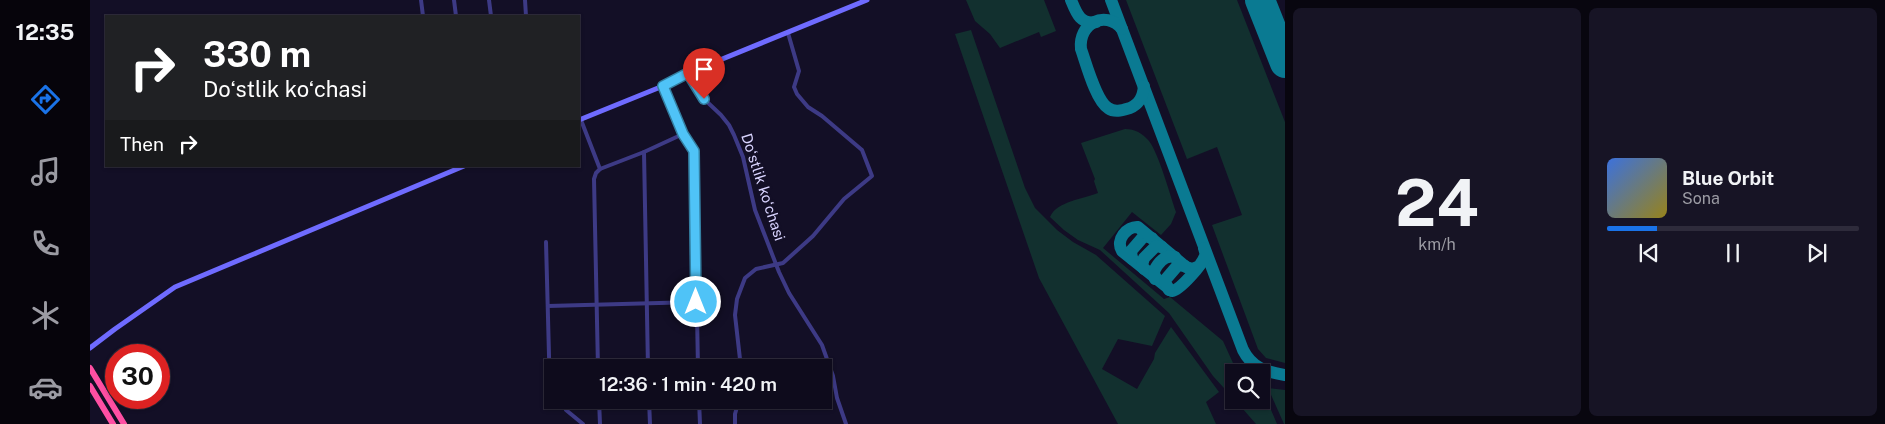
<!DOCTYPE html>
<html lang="en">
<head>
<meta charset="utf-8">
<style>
	:root { --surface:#0e0b1c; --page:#171425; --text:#f1f3f6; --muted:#9b9ba3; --line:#2e2b3b; --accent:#1a73e8 }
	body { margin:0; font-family:"Public Sans",sans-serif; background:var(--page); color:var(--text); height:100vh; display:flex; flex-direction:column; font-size:19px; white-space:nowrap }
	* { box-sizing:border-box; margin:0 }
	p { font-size:16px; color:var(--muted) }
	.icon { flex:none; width:28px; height:28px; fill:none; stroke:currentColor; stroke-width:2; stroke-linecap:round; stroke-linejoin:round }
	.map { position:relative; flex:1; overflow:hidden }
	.sheet { display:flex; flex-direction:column; gap:8px; padding:8px; background:#08060f; width:600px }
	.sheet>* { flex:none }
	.banner { position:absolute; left:15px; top:15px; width:475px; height:152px; border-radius:0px; box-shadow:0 1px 4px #0004,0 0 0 1px var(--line); background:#202124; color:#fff; overflow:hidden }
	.tools { position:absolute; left:1135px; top:364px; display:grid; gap:10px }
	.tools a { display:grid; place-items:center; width:45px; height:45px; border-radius:0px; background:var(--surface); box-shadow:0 1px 4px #0004,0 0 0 1px var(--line); font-size:25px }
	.speed { position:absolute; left:15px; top:344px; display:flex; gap:10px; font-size:25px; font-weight:700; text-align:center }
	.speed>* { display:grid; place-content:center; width:65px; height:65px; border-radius:50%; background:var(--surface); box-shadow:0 1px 4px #0004,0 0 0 1px var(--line); line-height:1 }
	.speed .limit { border:8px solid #d22; background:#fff; color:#111 }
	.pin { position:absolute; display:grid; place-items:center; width:42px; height:42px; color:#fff; margin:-51px -21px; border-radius:50% 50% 50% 0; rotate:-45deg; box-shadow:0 0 5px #0007 }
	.pin .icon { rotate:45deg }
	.me { position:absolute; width:55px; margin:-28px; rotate:0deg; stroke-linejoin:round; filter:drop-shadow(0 0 4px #0008) }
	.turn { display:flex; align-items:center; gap:18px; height:105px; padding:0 15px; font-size:22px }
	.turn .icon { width:65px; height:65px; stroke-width:2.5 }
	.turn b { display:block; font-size:35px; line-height:42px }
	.then { display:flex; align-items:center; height:48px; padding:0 15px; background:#0003; gap:10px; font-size:19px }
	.sheet .card { flex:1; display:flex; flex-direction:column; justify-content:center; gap:8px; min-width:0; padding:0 18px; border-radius:8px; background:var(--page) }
	.sheet .dial { align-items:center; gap:0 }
	.dial b { font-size:65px; line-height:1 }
	.song { display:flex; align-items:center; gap:15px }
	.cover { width:60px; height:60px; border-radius:8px; background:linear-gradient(135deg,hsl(220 70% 55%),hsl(50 70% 35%)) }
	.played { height:5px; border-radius:2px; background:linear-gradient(90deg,var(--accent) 20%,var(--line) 20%) }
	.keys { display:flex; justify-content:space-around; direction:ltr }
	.sheet .tiles { flex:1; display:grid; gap:8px; grid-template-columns:repeat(2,1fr) }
	.trip { position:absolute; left:454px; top:359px; width:288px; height:50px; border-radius:0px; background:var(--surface); box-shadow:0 1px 4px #0004,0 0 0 1px var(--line); font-weight:600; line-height:50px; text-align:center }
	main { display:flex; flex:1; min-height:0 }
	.tab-bar { display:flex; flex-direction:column; width:90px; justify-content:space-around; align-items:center; background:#06040b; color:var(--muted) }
	.tab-bar .icon { width:35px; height:35px }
	.tab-bar .current { color:var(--accent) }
	.tab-bar b { font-size:22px; color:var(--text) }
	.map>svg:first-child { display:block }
</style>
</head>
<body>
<main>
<nav class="tab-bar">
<b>12:35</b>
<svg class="icon current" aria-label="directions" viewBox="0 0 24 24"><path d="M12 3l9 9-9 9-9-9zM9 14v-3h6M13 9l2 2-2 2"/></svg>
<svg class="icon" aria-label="music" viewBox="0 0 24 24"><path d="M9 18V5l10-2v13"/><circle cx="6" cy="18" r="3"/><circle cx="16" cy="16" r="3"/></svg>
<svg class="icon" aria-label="phone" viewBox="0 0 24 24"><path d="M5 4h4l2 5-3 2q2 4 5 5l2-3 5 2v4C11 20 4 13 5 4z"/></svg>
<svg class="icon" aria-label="climate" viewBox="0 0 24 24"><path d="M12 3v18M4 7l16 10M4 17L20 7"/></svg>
<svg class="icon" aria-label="car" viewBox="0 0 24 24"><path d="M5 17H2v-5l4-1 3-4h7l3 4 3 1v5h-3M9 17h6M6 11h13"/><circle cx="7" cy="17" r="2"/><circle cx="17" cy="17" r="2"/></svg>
</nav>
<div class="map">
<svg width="1195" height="424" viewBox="0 0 1195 424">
	<rect width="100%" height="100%" fill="#130f26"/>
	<!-- green -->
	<g fill="#12302f">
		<path d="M876,0H954L966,31L951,37L949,32L910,48L900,34L885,21Z"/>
		<path d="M1036,0H1147L1195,122V363L1176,358L1168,349L1122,225L1152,215L1127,147L1097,159Z"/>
		<path d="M881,30L935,188L945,208L967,230L983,242L1006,255L1075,316L1062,346L1028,339L1012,369L1047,389L1064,359L1065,353L1081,327L1129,392L1116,402L1126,424H1028L949,278L865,34Z"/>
		<path d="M1035,129C1045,129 1052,133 1059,141C1069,154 1080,195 1086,212L1081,224L1071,235L1042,212L1013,248L1074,299L1080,297L1133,341L1143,363L1150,372H1144V399L1123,376L1079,313L1010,250L988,240L974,230L960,217C967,201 994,199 1008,193L1004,181L1005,179L991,143Z"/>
		<path d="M1171,386L1187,424H1166L1145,400H1171Z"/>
		<path d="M1178,388L1195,390V424H1194Z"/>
	</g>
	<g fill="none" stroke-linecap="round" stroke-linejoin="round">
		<!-- taxiway -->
		<g stroke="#0a7a92" stroke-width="12">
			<path d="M981,0C986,12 990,25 1006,22"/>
			<path d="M1021,0L1153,350C1162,368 1176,372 1195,375"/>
			<path d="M1032,29C1015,9 988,24 991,49C996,63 1006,101 1018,108C1025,113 1033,110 1040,108C1050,104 1053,96 1054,86"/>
			<path d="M1042,259L1041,251L1054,236L1062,238"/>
			<path d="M1107,267L1102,269L1096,267L1048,227C1037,226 1025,240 1032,251L1082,291C1090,290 1112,265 1115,256C1116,253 1115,252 1114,248"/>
			<path d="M1054,269L1052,265L1054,258L1066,246L1072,247"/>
			<path d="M1065,279L1064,271C1068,263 1075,254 1085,257"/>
			<path d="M1079,290L1075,282L1076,279L1088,265L1095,266"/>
		</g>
		<!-- runway -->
		<path stroke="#0a7a92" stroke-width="30" d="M1170,0L1195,63"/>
		<!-- street -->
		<g stroke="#3d3a85" stroke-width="4">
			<path d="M331,0L333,16"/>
			<path d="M364,0L366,16"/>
			<path d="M399,0L401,16"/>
			<path d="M435,0L436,16"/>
			<path d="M598,73L614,99L631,115L639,125L644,135L653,157L665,210L689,272L699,293L732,345L743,376L747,398L756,424"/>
			<path d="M573,86L593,134L604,151L608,368"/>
			<path d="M491,120L510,169L506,173L504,179L508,368"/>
			<path d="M554,152L558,368"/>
			<path d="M349,166H352"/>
			<path d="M510,169L554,152L593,134"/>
			<path d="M456,242L460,393"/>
			<path d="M458,306L606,302"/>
			<path d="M651,368L645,315L647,299L655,278L666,269L693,263L723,236L754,199L782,176L772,150L732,116L718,107L707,94L704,87L709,71L698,33"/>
			<path d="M509,400L510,424"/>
			<path d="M559,400L560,424"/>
			<path d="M609,400L610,424"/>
			<path d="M476,410L493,424"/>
			<path d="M645,424V414L649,400"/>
		</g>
		<!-- secondary -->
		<g stroke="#6f6bff" stroke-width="5">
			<path d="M489,120L573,86L598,73L777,0"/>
			<path d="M0,348L25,329L85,287L374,166"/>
		</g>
		<!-- highway -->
		<g stroke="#ff4fa3" stroke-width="6">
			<path d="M0,368L34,424"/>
			<path d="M0,386L23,424"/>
		</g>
	</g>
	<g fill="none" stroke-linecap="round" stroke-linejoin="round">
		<!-- route casing -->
		<g stroke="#337fa1" stroke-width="12">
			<path id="route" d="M606,302L604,151L593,134L573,86L598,73L614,99"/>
		</g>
		<!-- route -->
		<use href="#route" stroke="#4fc3f7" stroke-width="9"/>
	</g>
	<g text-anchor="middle" stroke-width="5" stroke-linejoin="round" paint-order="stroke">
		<!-- street labels -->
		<g font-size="15" fill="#d9d4ff" stroke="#130f26">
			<text transform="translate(673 187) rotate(72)" y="5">Doʻstlik koʻchasi</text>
		</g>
	</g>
</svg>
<div class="tools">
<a><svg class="icon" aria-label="search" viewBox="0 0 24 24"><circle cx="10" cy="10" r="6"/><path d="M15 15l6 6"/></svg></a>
</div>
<div class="speed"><div class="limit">30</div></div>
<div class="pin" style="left:614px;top:99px;background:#d93025"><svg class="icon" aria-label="arrive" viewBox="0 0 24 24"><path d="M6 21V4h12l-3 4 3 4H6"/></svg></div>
<svg class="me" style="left:606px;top:302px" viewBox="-20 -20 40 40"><circle r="17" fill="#4fc3f7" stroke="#fff" stroke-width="3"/><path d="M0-11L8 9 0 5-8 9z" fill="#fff"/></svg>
<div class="trip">12:36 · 1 min · 420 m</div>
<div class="banner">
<div class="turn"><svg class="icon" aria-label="right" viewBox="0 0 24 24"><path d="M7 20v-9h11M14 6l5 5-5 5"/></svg><div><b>330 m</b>Doʻstlik koʻchasi</div></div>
<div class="then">Then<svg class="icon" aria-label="right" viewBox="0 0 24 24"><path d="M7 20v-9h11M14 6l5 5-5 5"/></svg></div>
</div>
</div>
<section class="sheet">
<div class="tiles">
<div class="card dial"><b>24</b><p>km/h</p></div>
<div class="card">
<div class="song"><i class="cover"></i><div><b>Blue Orbit</b><p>Sona</p></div></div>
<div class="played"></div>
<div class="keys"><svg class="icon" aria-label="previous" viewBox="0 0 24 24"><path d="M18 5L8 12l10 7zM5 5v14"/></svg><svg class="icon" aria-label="pause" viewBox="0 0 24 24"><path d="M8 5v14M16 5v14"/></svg><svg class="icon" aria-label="next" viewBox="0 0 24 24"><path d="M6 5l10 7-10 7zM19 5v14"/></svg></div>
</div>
</div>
</section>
</main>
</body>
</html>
